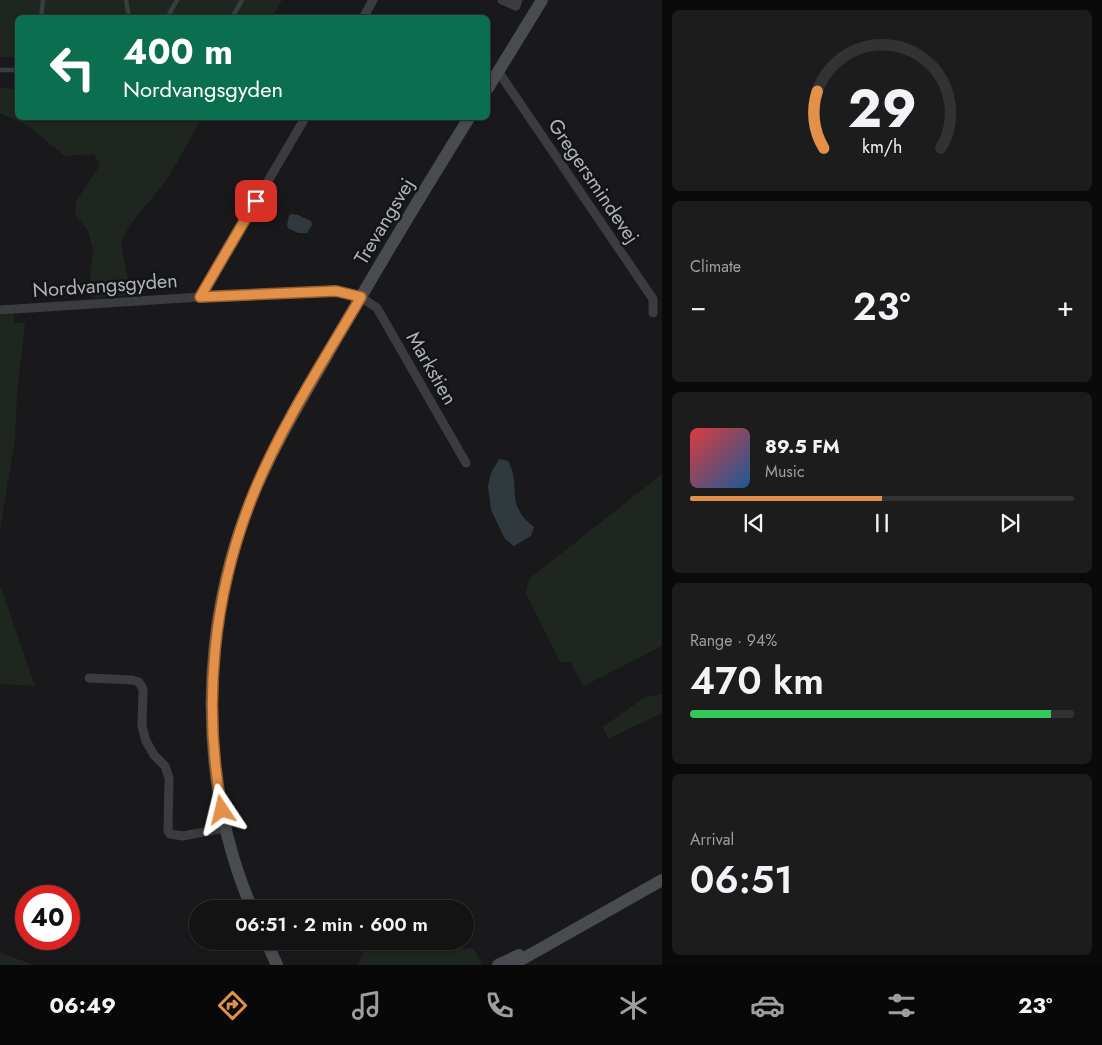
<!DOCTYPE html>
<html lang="en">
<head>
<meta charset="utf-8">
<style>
	:root { --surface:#131314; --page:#1c1c1d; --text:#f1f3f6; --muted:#9d9ea0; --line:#323234; --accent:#e39148 }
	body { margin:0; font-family:Jost,sans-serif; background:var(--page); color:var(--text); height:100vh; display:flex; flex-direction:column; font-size:19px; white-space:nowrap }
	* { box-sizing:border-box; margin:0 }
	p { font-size:16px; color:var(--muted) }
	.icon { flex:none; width:28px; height:28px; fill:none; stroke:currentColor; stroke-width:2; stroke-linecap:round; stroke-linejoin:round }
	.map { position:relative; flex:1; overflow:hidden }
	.details { display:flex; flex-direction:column; gap:10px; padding:10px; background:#0a0a0b; width:440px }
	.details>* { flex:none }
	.guide { position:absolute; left:15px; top:15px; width:475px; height:105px; border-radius:8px; box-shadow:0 1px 4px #0004,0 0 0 1px var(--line); background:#0b6e4f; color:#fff; overflow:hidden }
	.speed { position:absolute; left:15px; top:885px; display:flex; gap:10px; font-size:25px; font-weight:700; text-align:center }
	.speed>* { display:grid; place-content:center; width:65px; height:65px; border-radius:50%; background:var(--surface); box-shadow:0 1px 4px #0004,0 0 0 1px var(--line); line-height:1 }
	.speed .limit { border:8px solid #d22; background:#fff; color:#111 }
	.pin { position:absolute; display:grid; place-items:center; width:42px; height:42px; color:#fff; margin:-21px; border-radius:10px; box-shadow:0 2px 8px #0006 }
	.me { position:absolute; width:55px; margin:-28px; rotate:350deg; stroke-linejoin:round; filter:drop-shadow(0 0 4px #0008) }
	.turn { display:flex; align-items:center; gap:18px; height:105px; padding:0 25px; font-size:22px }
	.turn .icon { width:65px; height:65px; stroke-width:2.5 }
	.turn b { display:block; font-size:35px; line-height:42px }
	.big { font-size:38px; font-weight:600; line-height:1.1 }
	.details .widget { flex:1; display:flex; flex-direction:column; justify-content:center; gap:8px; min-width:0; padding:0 18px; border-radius:8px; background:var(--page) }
	.details .dial { align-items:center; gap:0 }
	.dial svg { height:130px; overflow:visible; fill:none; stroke:var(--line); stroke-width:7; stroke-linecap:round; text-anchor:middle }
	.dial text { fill:var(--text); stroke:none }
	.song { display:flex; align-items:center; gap:15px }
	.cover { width:60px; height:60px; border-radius:8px; background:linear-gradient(135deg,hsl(0 70% 55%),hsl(210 70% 35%)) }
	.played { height:5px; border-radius:2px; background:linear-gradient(90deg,var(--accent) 50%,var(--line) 50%) }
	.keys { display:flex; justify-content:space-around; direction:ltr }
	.heat { display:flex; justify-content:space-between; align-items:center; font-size:28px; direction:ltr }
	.charge { height:8px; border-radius:4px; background:linear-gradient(90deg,#34c759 94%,var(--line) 0) }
	.trip { position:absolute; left:189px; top:900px; width:285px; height:50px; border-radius:25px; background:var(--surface); box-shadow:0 1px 4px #0004,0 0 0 1px var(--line); font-weight:600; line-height:50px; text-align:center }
	.menu { display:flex; height:80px; justify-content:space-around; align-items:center; background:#080808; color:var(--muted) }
	.menu .icon { width:35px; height:35px }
	.menu .on { color:var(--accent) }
	.menu b { font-size:22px; color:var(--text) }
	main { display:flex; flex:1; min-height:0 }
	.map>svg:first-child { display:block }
</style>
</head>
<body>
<main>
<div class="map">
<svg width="662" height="965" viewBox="0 0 662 965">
	<rect width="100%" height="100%" fill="#19191b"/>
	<!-- green -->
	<g fill="#1f251f">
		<path d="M0,0H282L272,17L18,18L17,57H0Z"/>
		<path d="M0,88L17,89L18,118H202L168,178L129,226L121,244L131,295L97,298L88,295L93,250L88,231L75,215L76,201L100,165L94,154L65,156L27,125L0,113Z"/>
		<path d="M14,314V323H25L17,394L15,439L0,529V315Z"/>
		<path d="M662,474V646L584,686L570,662H560L526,593L529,579Z"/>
		<path d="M0,585L35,686L0,684Z"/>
		<path d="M662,694V713L608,739L603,727L645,697Z"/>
		<path d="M367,943L473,949L482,963L477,965H358Z"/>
		<path d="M0,952L4,954L34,965H0Z"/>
	</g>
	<!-- water -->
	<g fill="#303a3e">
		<path d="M291,214L298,215L311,221L312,225L307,233H298L288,228L287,225L289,216Z"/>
		<path d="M499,459L508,461C522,487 504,504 534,527L531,536L514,546L505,539L491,510L488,486L491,473Z"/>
	</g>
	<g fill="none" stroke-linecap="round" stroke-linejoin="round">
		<!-- lane -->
		<g stroke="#3a3c3f" stroke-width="4.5">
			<path d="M126,0L129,18"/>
			<path d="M41,18L43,0"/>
			<path d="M167,18L177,0"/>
			<path d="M232,18L242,0"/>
			<path d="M0,70H18"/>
		</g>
		<!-- street -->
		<g stroke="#3a3c3f" stroke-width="9">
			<path d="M502,0L516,6L518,0"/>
			<path d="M363,18L373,0"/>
			<path d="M498,71L653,299V313"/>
			<path d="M200,297L305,118"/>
			<path d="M0,310L200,297L336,291L361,297L377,308L466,463"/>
			<path d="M89,678L132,680L139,682L143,689L142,726L146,741L154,755L165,766L169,778L168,831L170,834L183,836L225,828"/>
		</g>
		<!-- secondary -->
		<g stroke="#484b4f" stroke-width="12">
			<path d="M488,88L542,0"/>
			<path d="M252,909C196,777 199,620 256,488C279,435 310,386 338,336C381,262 424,190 469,118"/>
			<path d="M266,941L277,965"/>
			<path d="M498,965L519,955"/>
			<path d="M512,965L662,880"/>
		</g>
	</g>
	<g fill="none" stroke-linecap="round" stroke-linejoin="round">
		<!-- route casing -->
		<g stroke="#945e2f" stroke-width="12">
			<path id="route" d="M222,810C202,703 213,592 255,490C283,423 324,360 361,297L336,291L200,297L256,201"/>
		</g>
		<!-- route -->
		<use href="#route" stroke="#e39148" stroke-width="9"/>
	</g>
	<g text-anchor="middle" stroke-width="5" stroke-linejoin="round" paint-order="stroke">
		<!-- street labels -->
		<g font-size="20" fill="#acb3b9" stroke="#141416">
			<text transform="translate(594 181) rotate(56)" y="7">Gregersmindevej</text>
			<text transform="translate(384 221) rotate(-59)" y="7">Trevangsvej</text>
			<text transform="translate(105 285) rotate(-4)" y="7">Nordvangsgyden</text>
			<text transform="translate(432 368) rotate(60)" y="7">Markstien</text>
		</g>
	</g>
</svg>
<div class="speed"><div class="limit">40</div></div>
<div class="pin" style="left:256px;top:201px;background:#d93025"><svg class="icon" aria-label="arrive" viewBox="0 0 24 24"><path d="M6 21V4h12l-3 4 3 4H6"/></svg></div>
<svg class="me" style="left:222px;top:810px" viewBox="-20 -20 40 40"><path d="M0-17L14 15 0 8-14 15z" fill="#e39148" stroke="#fff" stroke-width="4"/></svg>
<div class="trip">06:51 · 2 min · 600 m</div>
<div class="guide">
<div class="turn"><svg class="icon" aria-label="left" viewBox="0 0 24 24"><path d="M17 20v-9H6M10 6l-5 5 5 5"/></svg><div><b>400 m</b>Nordvangsgyden</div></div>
</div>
</div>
<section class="details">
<div class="widget dial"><svg viewBox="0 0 100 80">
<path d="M14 69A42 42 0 1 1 86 69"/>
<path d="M14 69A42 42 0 0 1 10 34" stroke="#e39148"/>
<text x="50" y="56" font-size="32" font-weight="700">29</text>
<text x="50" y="72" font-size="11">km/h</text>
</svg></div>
<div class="widget"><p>Climate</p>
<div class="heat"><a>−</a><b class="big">23°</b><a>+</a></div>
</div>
<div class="widget">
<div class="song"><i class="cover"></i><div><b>89.5 FM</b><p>Music</p></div></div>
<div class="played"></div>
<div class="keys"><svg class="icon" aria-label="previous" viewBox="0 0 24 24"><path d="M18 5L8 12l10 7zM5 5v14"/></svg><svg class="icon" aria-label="pause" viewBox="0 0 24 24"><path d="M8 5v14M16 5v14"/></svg><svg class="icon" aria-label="next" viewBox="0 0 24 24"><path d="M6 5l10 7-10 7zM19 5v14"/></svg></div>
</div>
<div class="widget"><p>Range · 94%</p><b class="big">470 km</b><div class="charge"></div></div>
<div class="widget"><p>Arrival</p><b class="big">06:51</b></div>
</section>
</main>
<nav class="menu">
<b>06:49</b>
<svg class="icon on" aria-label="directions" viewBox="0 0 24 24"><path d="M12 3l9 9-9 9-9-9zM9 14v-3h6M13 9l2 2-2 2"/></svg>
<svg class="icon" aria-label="music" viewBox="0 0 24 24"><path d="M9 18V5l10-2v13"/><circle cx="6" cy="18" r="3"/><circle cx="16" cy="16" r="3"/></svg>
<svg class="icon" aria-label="phone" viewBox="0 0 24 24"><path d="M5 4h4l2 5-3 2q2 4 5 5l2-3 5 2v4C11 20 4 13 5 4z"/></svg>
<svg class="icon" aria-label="climate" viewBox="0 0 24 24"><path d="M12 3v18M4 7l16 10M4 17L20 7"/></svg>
<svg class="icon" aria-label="car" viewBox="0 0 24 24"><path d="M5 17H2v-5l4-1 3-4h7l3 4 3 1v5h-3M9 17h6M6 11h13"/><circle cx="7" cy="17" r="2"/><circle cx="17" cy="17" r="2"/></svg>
<svg class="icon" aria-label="filters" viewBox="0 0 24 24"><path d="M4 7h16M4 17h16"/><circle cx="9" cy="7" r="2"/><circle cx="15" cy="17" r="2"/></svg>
<b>23°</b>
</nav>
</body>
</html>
